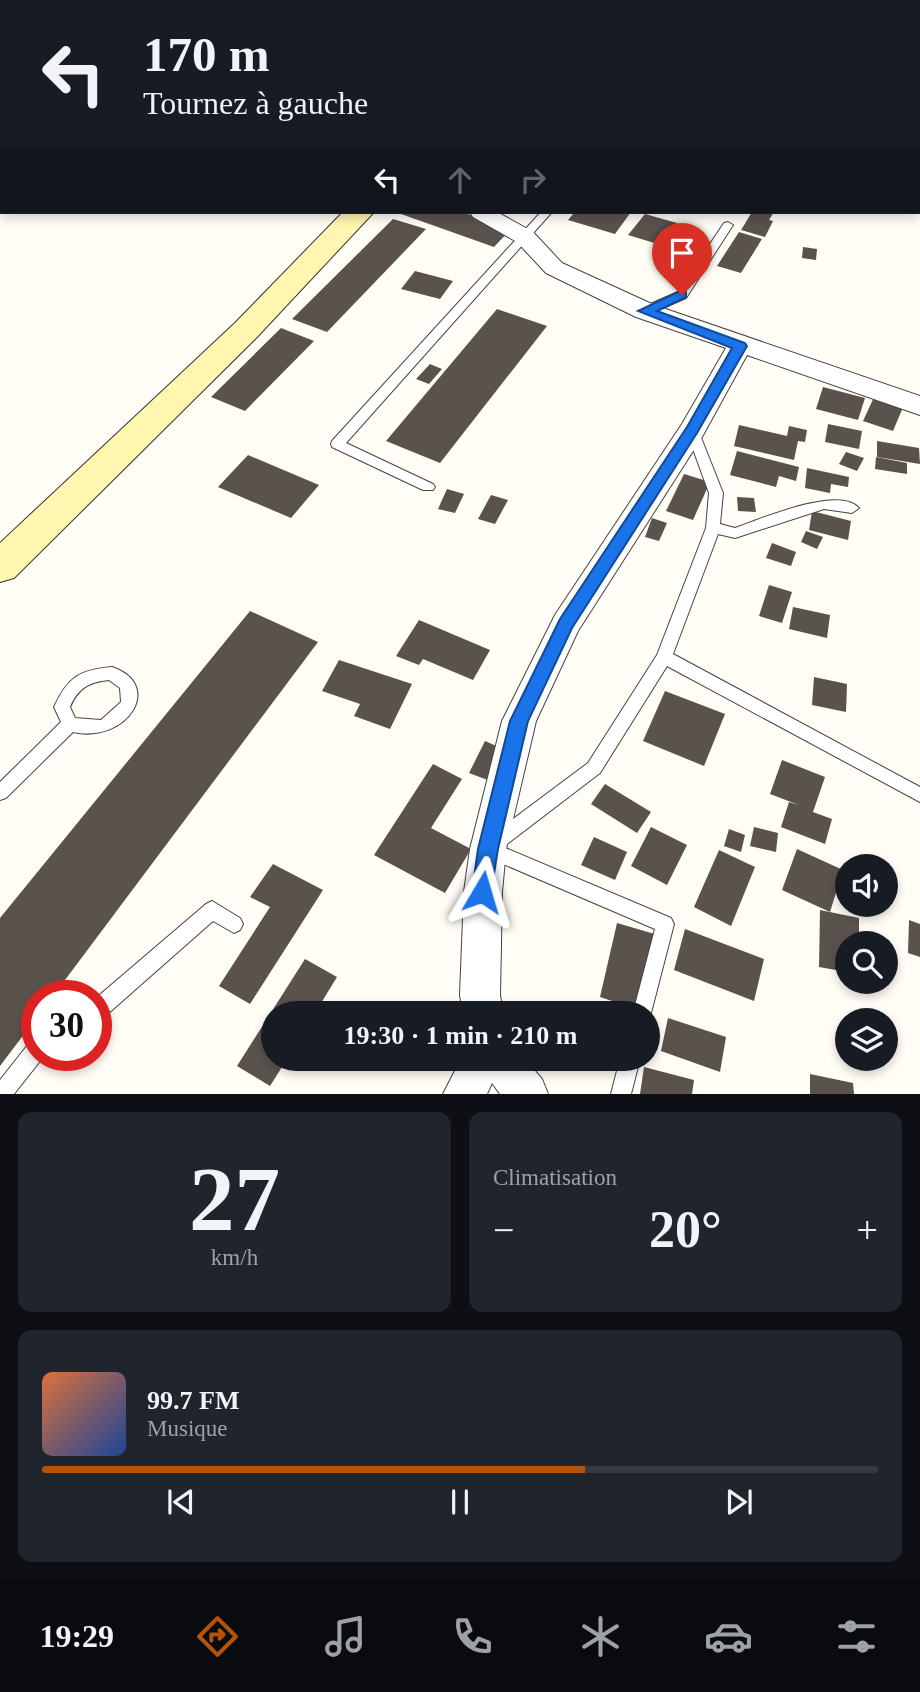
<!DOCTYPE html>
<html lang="fr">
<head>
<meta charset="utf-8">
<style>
	:root { --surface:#171b24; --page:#20242c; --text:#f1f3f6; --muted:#9ea1a6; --line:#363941; --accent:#b45309 }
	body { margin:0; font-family:Georgia,serif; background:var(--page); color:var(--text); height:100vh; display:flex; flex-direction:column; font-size:26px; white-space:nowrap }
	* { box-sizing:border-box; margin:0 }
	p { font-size:23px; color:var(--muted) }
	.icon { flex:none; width:38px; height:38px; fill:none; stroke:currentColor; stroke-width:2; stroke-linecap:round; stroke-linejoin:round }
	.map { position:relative; height:1094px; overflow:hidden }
	.sheet { display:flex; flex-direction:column; gap:18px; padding:18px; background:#0d0f14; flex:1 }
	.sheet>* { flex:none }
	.hud { position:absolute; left:0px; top:0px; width:920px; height:214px; box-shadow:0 4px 10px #0003; background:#171b24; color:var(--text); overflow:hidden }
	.tools { position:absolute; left:835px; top:854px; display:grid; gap:14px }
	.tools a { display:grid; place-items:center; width:63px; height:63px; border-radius:50%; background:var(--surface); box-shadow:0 4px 10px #0003; font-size:35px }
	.speed { position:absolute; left:21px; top:980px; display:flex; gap:14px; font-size:35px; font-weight:700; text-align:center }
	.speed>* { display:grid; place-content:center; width:91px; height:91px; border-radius:50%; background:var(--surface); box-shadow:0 4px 10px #0003; line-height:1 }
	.speed .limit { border:10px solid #d22; background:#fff; color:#111 }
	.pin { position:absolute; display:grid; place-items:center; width:60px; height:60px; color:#fff; margin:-72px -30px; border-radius:50% 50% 50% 0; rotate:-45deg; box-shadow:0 0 7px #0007 }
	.pin .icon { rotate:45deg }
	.me { position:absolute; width:77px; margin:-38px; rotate:7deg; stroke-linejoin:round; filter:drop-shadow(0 0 5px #0008) }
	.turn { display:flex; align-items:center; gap:24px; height:147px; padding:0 28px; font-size:32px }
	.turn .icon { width:91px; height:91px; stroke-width:2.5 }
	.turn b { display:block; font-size:49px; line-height:60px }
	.lanes { display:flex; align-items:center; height:66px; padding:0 28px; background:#0003; justify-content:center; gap:35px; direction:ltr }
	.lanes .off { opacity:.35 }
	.big { font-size:52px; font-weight:800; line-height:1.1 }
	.sheet .tile { flex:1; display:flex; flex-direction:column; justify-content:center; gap:10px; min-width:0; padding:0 24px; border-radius:14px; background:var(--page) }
	.sheet .dial { align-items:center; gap:0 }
	.dial b { font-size:91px; line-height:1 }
	.song { display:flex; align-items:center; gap:21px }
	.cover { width:84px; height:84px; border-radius:10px; background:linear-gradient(135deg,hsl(20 70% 55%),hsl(220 70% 35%)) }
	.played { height:7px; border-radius:4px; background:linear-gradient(90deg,var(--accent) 65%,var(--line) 65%) }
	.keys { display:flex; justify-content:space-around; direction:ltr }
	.heat { display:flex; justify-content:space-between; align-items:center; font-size:38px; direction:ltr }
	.sheet .tiles { flex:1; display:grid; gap:18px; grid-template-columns:1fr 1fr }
	.tile:last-child { grid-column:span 2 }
	.trip { position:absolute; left:261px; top:1001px; width:399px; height:70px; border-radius:35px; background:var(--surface); box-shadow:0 4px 10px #0003; font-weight:800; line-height:70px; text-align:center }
	.dock { display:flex; height:112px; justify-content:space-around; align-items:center; background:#090b0e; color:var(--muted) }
	.dock .icon { width:49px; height:49px }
	.dock .current { color:var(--accent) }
	.dock b { font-size:32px; color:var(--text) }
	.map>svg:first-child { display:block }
</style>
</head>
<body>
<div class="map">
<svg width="920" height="1094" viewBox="0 0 920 1094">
	<rect width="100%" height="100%" fill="#fffdf5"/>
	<!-- building -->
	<g fill="#5a524d">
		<path d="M404,212H462L511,229L494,247L401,214Z"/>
		<path d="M575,212H631L615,234L568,220Z"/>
		<path d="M752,212H774L769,220L773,221L765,237L741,230Z"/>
		<path d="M645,214L677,223L661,245L628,235Z"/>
		<path d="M393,219L426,229L327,332L292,319Z"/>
		<path d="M680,224L699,229L694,238L674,233Z"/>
		<path d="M739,232L762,239L741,273L717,266Z"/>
		<path d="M672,238L708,251L697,265L659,252Z"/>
		<path d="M803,247L817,249L816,260L802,258Z"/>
		<path d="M415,271L453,281L440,299L401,289Z"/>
		<path d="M497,309L547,326L440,463L386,441Z"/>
		<path d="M281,328L314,341L245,411L211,397Z"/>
		<path d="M430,364L442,369L429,384L416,379Z"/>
		<path d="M823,387L865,398L858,420L816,409Z"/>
		<path d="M875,395L904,405L893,431L863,421Z"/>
		<path d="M828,424L862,431L859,449L825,442Z"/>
		<path d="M739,425L787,436L789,426L807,430L805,442L798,441L794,460L734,446Z"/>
		<path d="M877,441L919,448L920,464L877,457Z"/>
		<path d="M737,451L799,467L796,481L779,476L776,487L730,475Z"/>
		<path d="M846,452L864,458L857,471L839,464Z"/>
		<path d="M248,455L319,485L291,518L218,487Z"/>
		<path d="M876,457L907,463V474L875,469Z"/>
		<path d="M807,468L849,477L848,487L831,484L830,493L805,488Z"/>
		<path d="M684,474L710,482L693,520L666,511Z"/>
		<path d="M447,489L464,494L455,513L438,509Z"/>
		<path d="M491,495L508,500L495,524L478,519Z"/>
		<path d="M737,497L754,498L756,512L738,511Z"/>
		<path d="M812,511L851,521L848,540L809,530Z"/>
		<path d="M652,518L667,523L659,541L645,537Z"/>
		<path d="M806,531L823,537L817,549L801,542Z"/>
		<path d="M772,543L796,552L791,566L766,558Z"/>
		<path d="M769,585L792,592L782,623L759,616Z"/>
		<path d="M793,607L830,615L827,638L789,629Z"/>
		<path d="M250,611L318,642L53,996H37V1017L0,1066V918Z"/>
		<path d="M419,620L490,650L473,680L423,659L419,665L396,656Z"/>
		<path d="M339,660L412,684L390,729L354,716L360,704L322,691Z"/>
		<path d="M814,677L847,684L846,712L812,705Z"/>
		<path d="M665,691L725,714L704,766L643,741Z"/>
		<path d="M485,741L508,751L493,782L469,773Z"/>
		<path d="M782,760L825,777L813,812L832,819L825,844L781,827L789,802L799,805L770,794Z"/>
		<path d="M433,764L462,779L431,828L471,849L445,893L374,855Z"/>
		<path d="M605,784L651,812L637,833L591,804Z"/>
		<path d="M651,827L687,845L667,885L631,866Z"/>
		<path d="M754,827L778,833L776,852L750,846Z"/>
		<path d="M729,829L745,835L741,852L724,846Z"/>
		<path d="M594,837L627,852L615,880L581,865Z"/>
		<path d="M797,849L843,870L830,912L782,890Z"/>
		<path d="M719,850L755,867L731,926L694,907Z"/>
		<path d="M273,864L323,890L250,1004L219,986L270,907L250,897Z"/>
		<path d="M820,910L859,918V943H847V972L819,967Z"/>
		<path d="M909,920L920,924V957L908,953Z"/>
		<path d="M617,923L658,935L642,1011L600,997Z"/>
		<path d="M685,929L764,959L754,1001L674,970Z"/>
		<path d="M305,959L337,977L315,1013H273V1059H287L270,1086L237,1066Z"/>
		<path d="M668,1018L726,1037L720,1072L661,1051Z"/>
		<path d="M644,1067L694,1080L692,1094H640Z"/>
		<path d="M810,1074L853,1083L854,1094H810Z"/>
	</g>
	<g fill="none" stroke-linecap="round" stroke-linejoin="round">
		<!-- lane casing -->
		<g stroke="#444" stroke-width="2">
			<g id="lane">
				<path d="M309,0H318L308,2Z"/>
				<path d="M358,0H374L356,2Z"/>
				<path d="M407,0H427L429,2H408Z"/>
				<path d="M633,0H643L644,2H634Z"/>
				<rect x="919" y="73" width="1" height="6"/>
				<path d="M541,212H552L346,443L433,484L435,487L433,490H423L332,447L331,444L332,441Z"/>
				<path d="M728,222L733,225L686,298L649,314H641V308L678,292L724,223Z"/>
				<path d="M692,426L698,430L723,493L720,524L735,528C761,519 839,485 859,508L852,513L824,509L735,538L718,534L673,654L920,787V802L667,666L600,773L503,847L671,918L674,924L651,1013L648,1020V1013H633L655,929L482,855L479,849L489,837L588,763L657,655L706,528L709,493L686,430Z"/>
				<path d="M112,667C165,685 127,744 73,732L6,798L0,800V782L61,722L54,707C68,677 79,670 112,667ZM109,680L120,688L121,702L101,720L75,718L70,707C78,688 89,682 109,680Z"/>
				<path d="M212,901L240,918L243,924L240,930L234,933L213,921L103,1018L96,1020V998L206,904Z"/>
				<path d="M37,1040V1055L44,1056L14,1094H0V1080L30,1042Z"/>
				<path d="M620,1059H640L631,1094H611Z"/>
			</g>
		</g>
		<!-- street casing -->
		<g stroke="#444" stroke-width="2">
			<g id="street">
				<path d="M0,0L9,2H2V10Z"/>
				<path d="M470,212H497L533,232L562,263L654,305L920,396V415L747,355L702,437L578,631L536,721L506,849L502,892L500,995L503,1013H463L460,995L464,892L470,849L502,721L555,615L682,424L726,348L636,317L546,273L517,242L473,217Z"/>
				<path d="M461,1059H525L542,1079L548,1094H500L492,1083L487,1094H443Z"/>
			</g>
		</g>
		<!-- secondary casing -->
		<g stroke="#333" stroke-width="2">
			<g id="secondary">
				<path d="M467,0H491L467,2Z"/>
				<path d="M343,212H374L257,337L14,578L0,582V543L235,323Z"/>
			</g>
		</g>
		<!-- primary casing -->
		<g stroke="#222" stroke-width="2">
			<g id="primary">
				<rect x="0" y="9" width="2" height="22"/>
				<path d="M0,68H2L0,91Z"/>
			</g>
		</g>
		<!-- lane -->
		<use href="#lane" fill="#fff" fill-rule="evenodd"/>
		<!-- street -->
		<use href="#street" fill="#fff" fill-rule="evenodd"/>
		<!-- secondary -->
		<use href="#secondary" fill="#fff6b0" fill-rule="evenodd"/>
		<!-- primary -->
		<use href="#primary" fill="#f9d66b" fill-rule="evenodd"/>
	</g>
	<!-- route -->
	<path fill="#1a73e8" stroke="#114b97" stroke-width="2" d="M682,290L686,292V297L657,311L745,343L747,346L697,433L572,628L528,721L498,849L490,898L482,901L475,898L472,892L478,849L510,721L560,619L687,427L732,348L638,311Z"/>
</svg>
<div class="tools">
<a><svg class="icon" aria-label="sound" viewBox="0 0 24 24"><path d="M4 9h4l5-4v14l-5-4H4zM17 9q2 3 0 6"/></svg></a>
<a><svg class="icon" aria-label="search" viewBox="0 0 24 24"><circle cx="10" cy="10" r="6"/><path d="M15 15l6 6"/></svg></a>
<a><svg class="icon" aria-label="layers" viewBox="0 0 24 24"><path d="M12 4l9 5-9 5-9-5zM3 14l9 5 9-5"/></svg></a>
</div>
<div class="speed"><div class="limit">30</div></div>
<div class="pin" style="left:682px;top:295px;background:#d93025"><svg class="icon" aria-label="arrive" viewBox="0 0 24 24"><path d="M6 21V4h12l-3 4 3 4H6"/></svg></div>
<svg class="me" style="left:482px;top:892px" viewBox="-20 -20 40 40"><path d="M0-17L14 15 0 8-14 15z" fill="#1a73e8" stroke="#fff" stroke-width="4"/></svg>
<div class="trip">19:30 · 1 min · 210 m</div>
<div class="hud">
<div class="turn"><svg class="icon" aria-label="left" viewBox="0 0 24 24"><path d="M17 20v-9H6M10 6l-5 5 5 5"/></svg><div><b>170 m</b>Tournez à gauche</div></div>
<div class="lanes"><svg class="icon" aria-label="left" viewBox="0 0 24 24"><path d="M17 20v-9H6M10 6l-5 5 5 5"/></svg><svg class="icon off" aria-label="ahead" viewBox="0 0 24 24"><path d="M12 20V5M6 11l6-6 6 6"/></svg><svg class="icon off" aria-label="right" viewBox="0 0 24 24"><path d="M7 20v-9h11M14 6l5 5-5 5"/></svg></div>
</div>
</div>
<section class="sheet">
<div class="tiles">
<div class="tile dial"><b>27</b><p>km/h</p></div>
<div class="tile"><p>Climatisation</p>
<div class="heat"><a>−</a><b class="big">20°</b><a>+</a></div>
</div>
<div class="tile">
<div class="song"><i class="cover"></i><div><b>99.7 FM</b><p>Musique</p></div></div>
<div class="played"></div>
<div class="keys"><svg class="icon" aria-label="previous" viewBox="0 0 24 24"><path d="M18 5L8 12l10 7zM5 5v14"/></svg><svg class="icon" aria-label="pause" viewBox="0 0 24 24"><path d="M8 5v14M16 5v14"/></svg><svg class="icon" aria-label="next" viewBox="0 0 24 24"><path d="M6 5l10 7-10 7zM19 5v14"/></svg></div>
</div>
</div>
</section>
<nav class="dock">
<b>19:29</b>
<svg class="icon current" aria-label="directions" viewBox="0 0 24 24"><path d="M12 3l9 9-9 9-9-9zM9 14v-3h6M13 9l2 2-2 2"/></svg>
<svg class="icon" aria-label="music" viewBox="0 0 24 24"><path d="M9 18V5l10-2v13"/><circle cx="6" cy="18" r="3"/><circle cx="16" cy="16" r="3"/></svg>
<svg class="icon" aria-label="phone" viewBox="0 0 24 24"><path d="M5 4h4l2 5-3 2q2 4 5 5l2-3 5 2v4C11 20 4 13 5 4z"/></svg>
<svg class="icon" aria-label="climate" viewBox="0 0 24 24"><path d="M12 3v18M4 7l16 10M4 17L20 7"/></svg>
<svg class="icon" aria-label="car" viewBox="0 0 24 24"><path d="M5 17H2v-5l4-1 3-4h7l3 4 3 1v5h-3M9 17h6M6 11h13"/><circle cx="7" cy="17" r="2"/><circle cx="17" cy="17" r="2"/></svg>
<svg class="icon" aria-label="filters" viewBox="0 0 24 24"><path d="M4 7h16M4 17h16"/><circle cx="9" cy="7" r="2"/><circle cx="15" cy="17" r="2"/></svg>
</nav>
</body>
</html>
